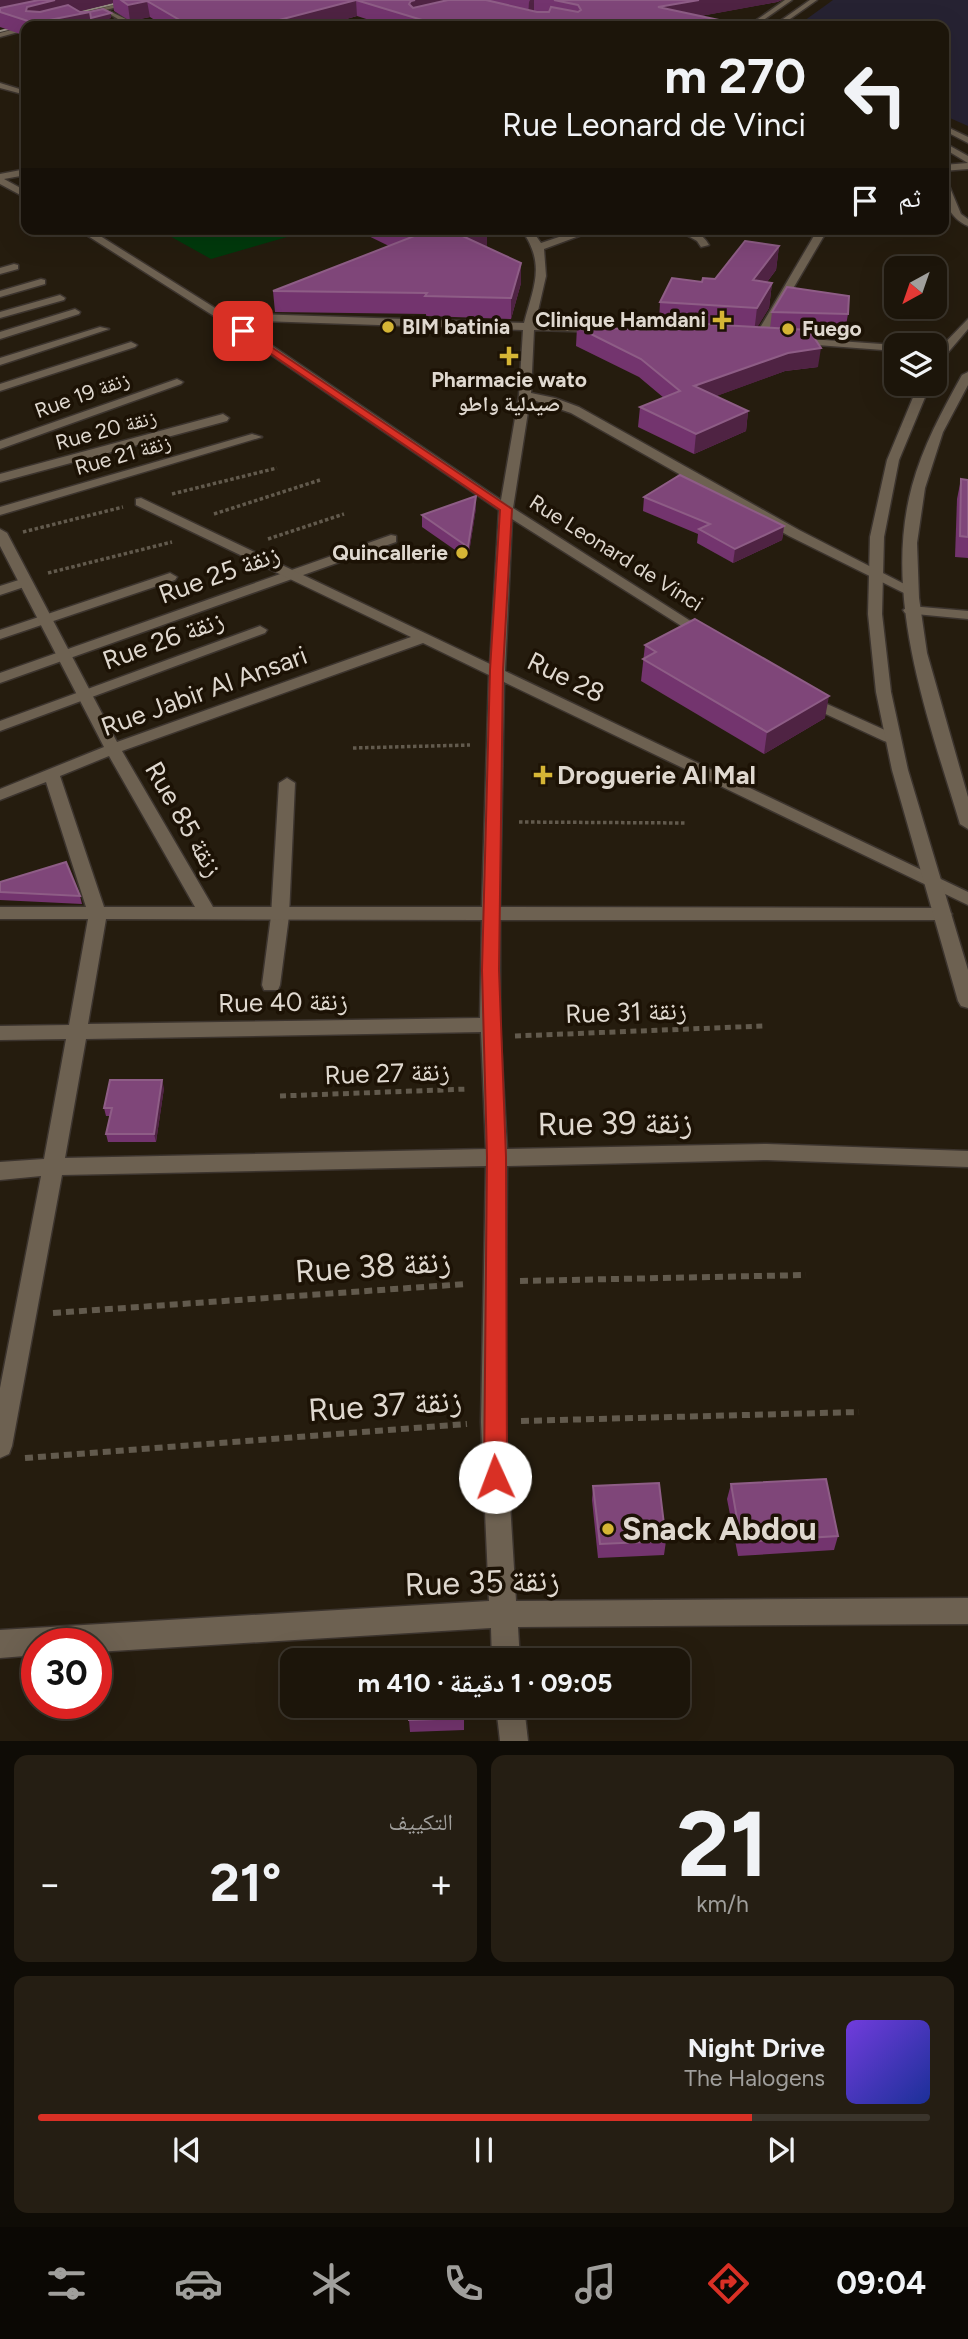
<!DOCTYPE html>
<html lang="ar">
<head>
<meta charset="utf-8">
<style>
	:root { --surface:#1c150a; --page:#251e13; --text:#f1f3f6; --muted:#a09f9c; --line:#3a342b; --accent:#d93025 }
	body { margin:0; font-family:Figtree,"Noto Naskh Arabic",sans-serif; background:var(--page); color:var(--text); direction:rtl; height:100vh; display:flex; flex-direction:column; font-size:26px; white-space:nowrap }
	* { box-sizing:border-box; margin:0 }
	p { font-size:23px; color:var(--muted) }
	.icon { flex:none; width:38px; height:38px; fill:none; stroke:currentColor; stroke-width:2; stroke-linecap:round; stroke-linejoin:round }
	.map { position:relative; height:1741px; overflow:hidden; direction:ltr }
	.panel { display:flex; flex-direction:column; gap:14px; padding:14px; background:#0f0c06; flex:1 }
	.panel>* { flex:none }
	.banner { position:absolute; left:21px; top:21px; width:928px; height:214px; border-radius:14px; box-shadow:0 7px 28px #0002,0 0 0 2px var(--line); direction:rtl; background:#1c150a; color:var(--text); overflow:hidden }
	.needle { width:46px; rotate:220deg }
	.controls { position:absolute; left:884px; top:256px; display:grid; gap:14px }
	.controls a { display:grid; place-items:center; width:63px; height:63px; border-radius:14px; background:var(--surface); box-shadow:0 7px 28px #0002,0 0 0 2px var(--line); font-size:35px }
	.speed { position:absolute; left:21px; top:1628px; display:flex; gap:14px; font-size:35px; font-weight:700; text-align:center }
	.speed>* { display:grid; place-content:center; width:91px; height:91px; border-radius:50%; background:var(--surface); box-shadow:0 7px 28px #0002,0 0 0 2px var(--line); line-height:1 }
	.speed .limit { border:10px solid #d22; background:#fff; color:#111 }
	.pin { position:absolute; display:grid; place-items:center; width:60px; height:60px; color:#fff; margin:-30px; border-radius:14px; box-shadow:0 4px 10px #0006 }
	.me { position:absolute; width:77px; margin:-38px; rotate:358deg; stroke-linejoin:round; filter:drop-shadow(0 0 5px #0008) }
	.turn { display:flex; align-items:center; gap:24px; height:147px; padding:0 28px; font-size:32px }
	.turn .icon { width:91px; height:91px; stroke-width:2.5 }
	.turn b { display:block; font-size:49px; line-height:60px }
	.then { display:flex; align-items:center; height:66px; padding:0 28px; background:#0003; gap:14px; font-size:26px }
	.big { font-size:52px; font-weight:700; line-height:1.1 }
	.panel .widget { flex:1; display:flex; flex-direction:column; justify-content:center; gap:10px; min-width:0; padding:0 24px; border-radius:14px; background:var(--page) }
	.panel .dial { align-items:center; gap:0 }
	.dial b { font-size:91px; line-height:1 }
	.song { display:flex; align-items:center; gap:21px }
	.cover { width:84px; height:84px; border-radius:10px; background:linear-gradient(135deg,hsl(260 70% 55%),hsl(230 70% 35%)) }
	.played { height:7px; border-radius:4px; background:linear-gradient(90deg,var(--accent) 80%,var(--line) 80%) }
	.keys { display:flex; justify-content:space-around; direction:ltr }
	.heat { display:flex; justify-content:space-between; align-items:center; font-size:38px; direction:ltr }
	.panel .tiles { flex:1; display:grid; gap:14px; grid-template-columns:1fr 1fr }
	.widget:last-child { grid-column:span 2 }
	.trip { position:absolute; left:280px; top:1648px; width:410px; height:70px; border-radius:14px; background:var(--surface); box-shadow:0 7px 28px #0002,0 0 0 2px var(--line); font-weight:700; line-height:70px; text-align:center; direction:rtl }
	.dock { display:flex; height:112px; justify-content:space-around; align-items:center; background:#0b0804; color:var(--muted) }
	.dock .icon { width:49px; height:49px }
	.dock .selected { color:var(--accent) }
	.dock b { font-size:32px; color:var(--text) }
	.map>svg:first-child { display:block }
</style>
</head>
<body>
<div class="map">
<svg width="968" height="1741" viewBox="0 0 968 1741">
	<rect width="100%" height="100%" fill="#251c0e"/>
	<!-- commercial -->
	<path fill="#262232" d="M833,0H968V126L943,115V26H797Z"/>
	<!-- green -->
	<path fill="#003a0c" d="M157,229H315L211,259Z"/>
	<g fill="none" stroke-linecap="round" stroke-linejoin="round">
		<!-- service casing -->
		<g stroke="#3c342e" stroke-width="3">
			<g id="service">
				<path d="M103,8L128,20L93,26L118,19L103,10Z"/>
				<path d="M943,180L948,183L961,214L968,219V226C949,218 943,200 943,180Z"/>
				<path d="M910,606L968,611V619L905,613L903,610Z"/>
			</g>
		</g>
		<!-- pedestrian casing -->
		<g stroke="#3c342e" stroke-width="3">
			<g id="pedestrian">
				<path d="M14,264L18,265V269L0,274V268Z"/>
				<path d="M41,279L45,280V284L0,297V291Z"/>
				<path d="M60,295L65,298L64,300L0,318V312Z"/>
				<path d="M75,309L80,312L79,314L0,339V332Z"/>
				<path d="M100,327L109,329L0,365V358Z"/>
				<path d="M131,342L137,345L135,347L0,391V384Z"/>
				<path d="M177,379L183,382L181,384L0,449V441Z"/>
				<path d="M223,414L229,418L227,421L0,482V474Z"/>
				<path d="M252,434L262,437L0,515V507Z"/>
				<path d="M391,535L396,536V542L0,683V673Z"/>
				<path d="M170,573L177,577L175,580L0,639V630Z"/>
				<path d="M25,578L32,582L30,585L0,595V586Z"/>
				<path d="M260,626L267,630L265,633L0,731V721Z"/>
				<path d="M287,778L295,783L289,916L280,985L278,990H264L262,985L271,916L279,783Z"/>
			</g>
		</g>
		<!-- minor casing -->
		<g stroke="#3c342e" stroke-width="3">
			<g id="minor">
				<path d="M0,83L26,91V95L0,88Z"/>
				<path d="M968,163V169L943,171V165Z"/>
				<path d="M26,169V175L4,179L26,191V198L0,184V174Z"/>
				<path d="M77,229H89L223,313L524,323C534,285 546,264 521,229H531L541,243L583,229H598L544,249L546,276L535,324L599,326L604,329L599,332L534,330L531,393L555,398L579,407L799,530L916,590L914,593H904L789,536L571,413L530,399L513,508L714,636L712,639H702L512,519L505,671L968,892V905L504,682L500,907L943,908L952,914L943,920H500V1025L507,1149L767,1144L968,1151V1167L767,1160L507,1166L505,1422L516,1601L968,1598V1624L518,1627L520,1661H492L491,1628L96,1652V1643H37V1655L0,1658V1630L489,1601L481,1422L486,1166L62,1175L12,1446L9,1454L0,1458V1388L41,1176L0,1180V1162L44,1159L66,1039L0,1040V1026L69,1025L88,919H0V907H86L46,782L0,800V789L104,747L0,546V529L7,533L117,742L411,637L136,505V499L141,498L490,664L499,510L217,318ZM234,320L523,330L519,395L501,500ZM423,643L489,675L482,907H213L122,751ZM109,756L195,907H104L60,776ZM106,919L482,920L480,1018L88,1024ZM481,1032L486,1149L65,1158L86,1039Z"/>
				<path d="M676,229C690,229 702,232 709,245L701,247L697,241Z"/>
				<path d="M818,229H828L764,338L755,340L754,338Z"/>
				<path d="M795,338L896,345V351L791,343L790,341Z"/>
				<path d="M807,695L896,735L898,738L890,743L884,741L802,703L799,700L802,697Z"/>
				<path d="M496,1706H524L528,1741H500Z"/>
			</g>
		</g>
		<!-- secondary casing -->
		<g stroke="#3c342e" stroke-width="3">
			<g id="secondary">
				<path d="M134,0H145L43,26H31Z"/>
				<path d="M785,0H792L755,26H748Z"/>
				<path d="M810,0H817L780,26H773Z"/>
				<path d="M26,26V30L0,37V33Z"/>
				<path d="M943,125L968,137V143L943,130Z"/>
				<path d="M943,142L968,156V163L943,148Z"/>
				<path d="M968,319V329L934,369L936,352Z"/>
				<path d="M968,372V385L943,432L925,488L917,543L919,598L927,653L968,797V829L960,824C928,718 882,597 912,486C923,446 942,411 962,375Z"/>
				<path d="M919,383H931L899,460L884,537L882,614L891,692L908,770L968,970V1008L961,1006L958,1001L892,770L876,692L868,614L870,537L887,460Z"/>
			</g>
		</g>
		<!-- path-far2 -->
		<g stroke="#625a4d" stroke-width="3.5" stroke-dasharray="3.5 2.5" stroke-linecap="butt">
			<path d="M172,494L277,468"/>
			<path d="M214,514L320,480"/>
			<path d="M23,532L123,507"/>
			<path d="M268,539L344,514"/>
			<path d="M48,573L172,542"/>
			<path d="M353,748L470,745"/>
			<path d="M519,822L686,823"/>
		</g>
		<!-- path-far1 -->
		<g stroke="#625a4d" stroke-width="5" stroke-dasharray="6 4.5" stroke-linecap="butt">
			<path d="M515,1036L763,1026"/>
			<path d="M280,1096L468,1089"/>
		</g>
		<!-- path -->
		<g stroke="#625a4d" stroke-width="6" stroke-dasharray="8 5" stroke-linecap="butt">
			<path d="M520,1281L806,1275"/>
			<path d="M53,1313L466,1284"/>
			<path d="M521,1421L859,1412"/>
			<path d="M25,1458L467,1424"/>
		</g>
		<!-- service -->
		<use href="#service" fill="#6d6151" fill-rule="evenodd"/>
		<!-- pedestrian -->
		<use href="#pedestrian" fill="#6d6151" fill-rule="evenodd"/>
		<!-- minor -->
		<use href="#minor" fill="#6d6151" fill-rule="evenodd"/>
		<!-- secondary -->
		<use href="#secondary" fill="#6d6151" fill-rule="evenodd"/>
		<!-- tram -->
		<g stroke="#948c81" stroke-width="2">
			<path d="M62,16L130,0"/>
			<path d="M0,31L24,25"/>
		</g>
	</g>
	<!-- wall -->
	<g fill="#73346e">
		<path d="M0,0H782L777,2L700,16L718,26H388L357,16L321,26H164L150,17L130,21L114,11L113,3L79,11L111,18L92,23L93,26H26V36L0,27Z"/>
		<path d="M354,229H487V246H485L521,283L511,319L426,316V314L275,312L273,291L389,246Z"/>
		<path d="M722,229H767L762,235Z"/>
		<path d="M779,246L776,270L767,282L772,283L769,308L757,327L770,328L772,312L848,314L844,337L813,336L818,367L785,371L716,396L748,411L746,431L694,454L638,427L640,407L664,398L639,377L576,346L577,327L650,330L659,321L660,302L702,282L715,279Z"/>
		<path d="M961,479L968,480V558L955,557L957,499Z"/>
		<path d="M476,496V508L468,559L422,527V515Z"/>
		<path d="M644,497L784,526L782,540L733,563L697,543L698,534L643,511Z"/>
		<path d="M645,645L825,718L764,754L641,681Z"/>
		<path d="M0,882L80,896L82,904L0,900Z"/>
		<path d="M164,1088L156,1142H108L106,1134L110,1116H106L104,1108Z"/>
		<path d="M731,1484L838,1536L834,1550L738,1556L727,1499Z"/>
		<path d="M593,1486L666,1541L664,1555L598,1558L592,1500Z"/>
		<path d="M464,1706V1730L410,1732L409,1720Z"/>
	</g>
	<!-- shaded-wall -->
	<g fill="#4f2343">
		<path d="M0,0H113V3L34,23L0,12Z"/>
		<path d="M356,0L357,16L321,26H256Z"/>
		<path d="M415,0H449V8L411,17L409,4L411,1Z"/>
		<path d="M530,0H534V12L528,18L529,2Z"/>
		<path d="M699,0H782L777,2L657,24L658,7Z"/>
		<path d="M147,1L150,17L130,21L128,5Z"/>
		<path d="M90,12L93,26H35L34,23Z"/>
		<path d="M111,13V18L93,23L92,18Z"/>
		<path d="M719,20L718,26H693Z"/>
		<path d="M476,229H487V246L458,254V234Z"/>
		<path d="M779,246L776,270L750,305L753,280Z"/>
		<path d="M521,263V283L511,319V298Z"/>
		<path d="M772,283L769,308L754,333L757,308Z"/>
		<path d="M821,348L818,367L785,371L692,405L694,386L788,353Z"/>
		<path d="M748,411L746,431L694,454L696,434Z"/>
		<path d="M476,496V508L468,559V547Z"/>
		<path d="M784,526L782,540L733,563L735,549Z"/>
		<path d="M829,696L825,718L764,754L767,732Z"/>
		<path d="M162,1080L164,1088L156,1142L154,1134Z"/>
	</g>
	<!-- building -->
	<g fill="#7f4679" stroke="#8e5d86" stroke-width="2">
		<path d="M39,0H55L27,7L26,11L40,12L68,5L80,12H90L34,23L0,12V8Z"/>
		<path d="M121,0H356L256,26H190L147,1L128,5Z"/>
		<path d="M356,0H415L411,1L409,4L413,8L448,0H486L537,12H549L551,7L578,12L581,10L578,5L554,0H699L658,7L719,20L693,26H442Z"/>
		<path d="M103,9L111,13L91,18L90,12H89Z"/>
		<path d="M395,229H476L458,234L521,263L511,298L425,296L427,293L273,291L412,237Z"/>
		<path d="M745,241L779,246L753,280L772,283L757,308L660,302L672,278L702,282L703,278L715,279Z"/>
		<path d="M787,287L849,296L848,314L772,312Z"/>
		<path d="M654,321L809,330L821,348L788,353L694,386L748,411L696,434L640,407L680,391L641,359L577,327L650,330Z"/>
		<path d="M680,475L784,526L735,549L699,529L710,524L644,497Z"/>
		<path d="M961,479L968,480V537L960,536Z"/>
		<path d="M476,496L468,547L422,515Z"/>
		<path d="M695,619L829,696L767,732L643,659L656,652L645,645Z"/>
		<path d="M66,862L80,896L0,892V882Z"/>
		<path d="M110,1080H162L154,1134H106L112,1108H104Z"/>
		<path d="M826,1479L838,1536L741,1542L731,1484Z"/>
		<path d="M659,1483L666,1541L600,1544L593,1486Z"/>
		<path d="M462,1648L463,1661H409V1650Z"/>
		<path d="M409,1706H464V1718L409,1720Z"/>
	</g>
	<!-- route -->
	<path fill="#d93025" stroke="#8d1f18" stroke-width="2" d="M243,328L512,509L503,670L499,970L506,1157L507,1477L503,1484L495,1488L487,1484L484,1477L487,1157L482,970L490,670L500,510L240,333Z"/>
	<!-- markers -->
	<g fill="#d5b535" stroke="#1c1205" stroke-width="2.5">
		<path d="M718.5 309.5h7v7h7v7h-7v7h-7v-7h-7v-7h7z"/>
		<circle cx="388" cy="327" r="7"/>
		<circle cx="788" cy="329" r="7"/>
		<path d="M505.5 345.5h7v7h7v7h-7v7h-7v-7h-7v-7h7z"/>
		<circle cx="462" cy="553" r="7"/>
		<path d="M539.5 764.5h7v7h7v7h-7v7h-7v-7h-7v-7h7z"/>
		<circle cx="608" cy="1529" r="7"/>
	</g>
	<g text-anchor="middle" stroke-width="7" stroke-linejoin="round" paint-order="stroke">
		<!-- far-poi labels -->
		<g font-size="21" font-weight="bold" fill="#dfd8cf" stroke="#1c1205" text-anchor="end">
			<text x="706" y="327">Clinique Hamdani</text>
			<text x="402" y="334" text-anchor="start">BIM batinia</text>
			<text x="802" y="336" text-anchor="start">Fuego</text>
			<text x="509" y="387" text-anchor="middle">Pharmacie wato<tspan x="509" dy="24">صيدلية واطو</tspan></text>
			<text x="448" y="560">Quincallerie</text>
		</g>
		<!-- far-street labels -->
		<g font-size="21" fill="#dfd8cf" stroke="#1c1205">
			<text transform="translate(82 395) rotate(-20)" y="7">Rue 19 زنقة</text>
			<text transform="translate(106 430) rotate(-15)" y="7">Rue 20 زنقة</text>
			<text transform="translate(123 455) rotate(-16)" y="7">Rue 21 زنقة</text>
			<text transform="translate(616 553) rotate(32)" y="7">Rue Leonard de Vinci</text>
		</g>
		<!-- street labels -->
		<g font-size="26" fill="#dfd8cf" stroke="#1c1205">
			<text transform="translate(219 574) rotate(-20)" y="9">Rue 25 زنقة</text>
			<text transform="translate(163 640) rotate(-20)" y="9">Rue 26 زنقة</text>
			<text transform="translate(566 677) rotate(26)" y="9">Rue 28</text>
			<text transform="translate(204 691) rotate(-20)" y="9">Rue Jabir Al Ansari</text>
			<text transform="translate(184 819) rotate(60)" y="9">Rue 85 زنقة</text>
			<text transform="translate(283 1002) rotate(-1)" y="9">Rue 40 زنقة</text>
			<text transform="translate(626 1012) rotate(-2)" y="9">Rue 31 زنقة</text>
			<text transform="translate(387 1073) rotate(-2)" y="9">Rue 27 زنقة</text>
		</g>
		<!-- poi labels -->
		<g font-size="26" font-weight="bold" fill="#dfd8cf" stroke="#1c1205" text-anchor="start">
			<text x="557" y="784">Droguerie Al Mal</text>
		</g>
		<!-- near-street labels -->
		<g font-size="32" fill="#dfd8cf" stroke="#1c1205">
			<text transform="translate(615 1123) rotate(-1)" y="11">Rue 39 زنقة</text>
			<text transform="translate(373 1266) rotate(-4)" y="11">Rue 38 زنقة</text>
			<text transform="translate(385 1405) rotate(-4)" y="11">Rue 37 زنقة</text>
			<text transform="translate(482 1582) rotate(-2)" y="11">Rue 35 زنقة</text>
		</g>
		<!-- near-poi labels -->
		<g font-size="32" font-weight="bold" fill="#dfd8cf" stroke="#1c1205" text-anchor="start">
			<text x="622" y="1540">Snack Abdou</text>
		</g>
	</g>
</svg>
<div class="controls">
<a><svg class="needle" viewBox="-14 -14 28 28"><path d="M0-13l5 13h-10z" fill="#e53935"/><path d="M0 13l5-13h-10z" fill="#a09f9c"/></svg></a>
<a><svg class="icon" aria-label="layers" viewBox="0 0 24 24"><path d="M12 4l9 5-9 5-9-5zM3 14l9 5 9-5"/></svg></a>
</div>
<div class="speed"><div class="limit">30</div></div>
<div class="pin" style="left:243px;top:331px;background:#d93025"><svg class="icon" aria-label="arrive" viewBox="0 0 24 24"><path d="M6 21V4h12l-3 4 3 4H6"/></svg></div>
<svg class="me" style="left:495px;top:1477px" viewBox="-20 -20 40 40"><circle r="19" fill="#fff"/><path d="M0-13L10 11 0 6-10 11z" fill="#d93025"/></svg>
<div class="trip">09:05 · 1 دقيقة · 410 m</div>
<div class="banner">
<div class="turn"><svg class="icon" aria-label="left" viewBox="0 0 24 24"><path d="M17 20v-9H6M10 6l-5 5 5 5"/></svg><div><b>270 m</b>Rue Leonard de Vinci</div></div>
<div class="then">ثم<svg class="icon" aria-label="arrive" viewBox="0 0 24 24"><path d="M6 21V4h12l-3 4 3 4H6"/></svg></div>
</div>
</div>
<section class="panel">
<div class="tiles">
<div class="widget dial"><b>21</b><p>km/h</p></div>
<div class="widget"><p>التكييف</p>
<div class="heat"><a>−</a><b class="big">21°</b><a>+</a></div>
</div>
<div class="widget">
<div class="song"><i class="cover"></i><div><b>Night Drive</b><p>The Halogens</p></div></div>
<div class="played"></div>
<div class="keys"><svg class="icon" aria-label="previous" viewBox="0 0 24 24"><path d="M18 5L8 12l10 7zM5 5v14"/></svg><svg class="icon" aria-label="pause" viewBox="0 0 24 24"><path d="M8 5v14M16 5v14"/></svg><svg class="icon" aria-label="next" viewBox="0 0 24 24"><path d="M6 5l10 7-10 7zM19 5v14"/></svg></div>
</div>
</div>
</section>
<nav class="dock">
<b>09:04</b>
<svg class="icon selected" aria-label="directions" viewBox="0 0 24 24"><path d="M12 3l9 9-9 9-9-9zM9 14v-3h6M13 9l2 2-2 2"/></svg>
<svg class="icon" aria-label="music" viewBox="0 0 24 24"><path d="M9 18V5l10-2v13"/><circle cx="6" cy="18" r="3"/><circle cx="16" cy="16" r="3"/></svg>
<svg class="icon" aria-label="phone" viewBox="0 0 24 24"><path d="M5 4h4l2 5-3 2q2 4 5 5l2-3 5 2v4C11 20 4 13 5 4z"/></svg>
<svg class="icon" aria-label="climate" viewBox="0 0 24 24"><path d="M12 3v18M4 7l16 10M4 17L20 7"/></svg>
<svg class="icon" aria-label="car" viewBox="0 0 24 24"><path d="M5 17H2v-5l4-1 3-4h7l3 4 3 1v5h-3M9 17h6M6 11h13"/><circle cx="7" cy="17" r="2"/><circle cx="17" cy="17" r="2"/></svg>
<svg class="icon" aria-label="filters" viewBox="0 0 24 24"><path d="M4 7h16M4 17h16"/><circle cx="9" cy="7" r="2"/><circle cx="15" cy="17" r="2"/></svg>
</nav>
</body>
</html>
